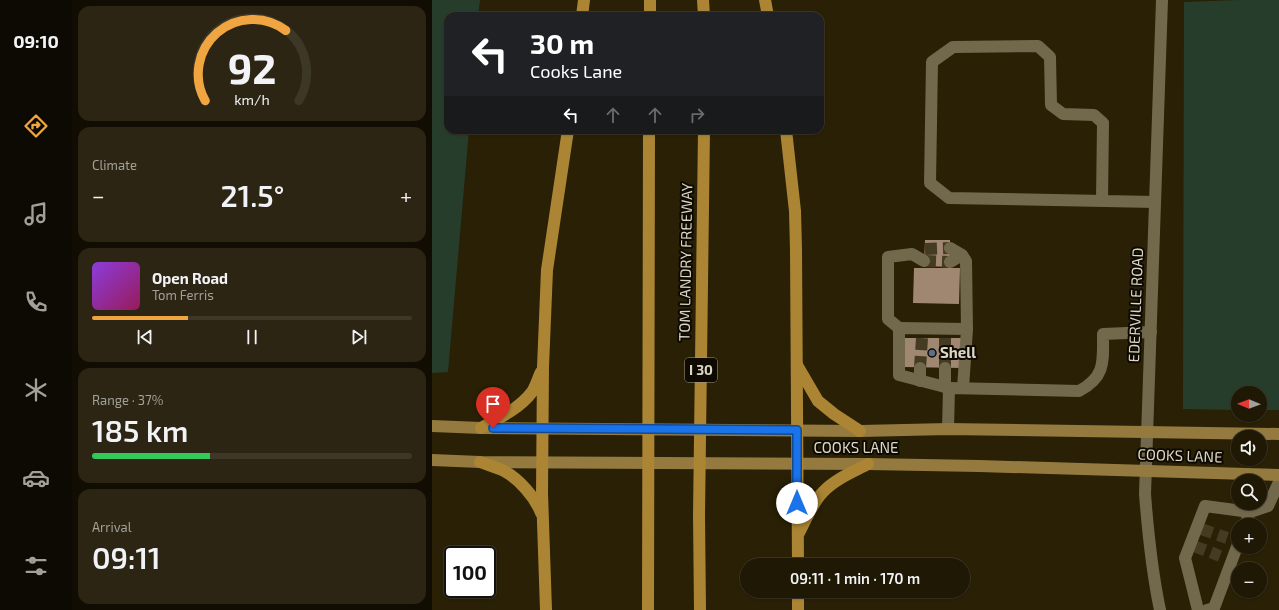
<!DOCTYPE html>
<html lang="en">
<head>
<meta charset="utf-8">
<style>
	:root { --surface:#1f1804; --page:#2c2513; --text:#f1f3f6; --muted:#a1a09a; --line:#3c3726; --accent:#f1a540 }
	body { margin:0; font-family:"Exo 2",sans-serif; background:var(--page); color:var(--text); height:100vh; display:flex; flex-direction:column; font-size:15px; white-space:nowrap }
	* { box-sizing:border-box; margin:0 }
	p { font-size:13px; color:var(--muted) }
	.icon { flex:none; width:22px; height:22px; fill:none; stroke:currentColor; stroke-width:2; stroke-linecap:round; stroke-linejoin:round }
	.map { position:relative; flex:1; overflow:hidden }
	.side { display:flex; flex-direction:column; gap:6px; padding:6px; background:#110d02; width:360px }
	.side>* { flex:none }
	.hud { position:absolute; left:12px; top:12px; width:380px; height:122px; border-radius:12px; box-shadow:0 1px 3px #0004,0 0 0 1px var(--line); background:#202124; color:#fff; overflow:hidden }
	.needle { width:26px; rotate:271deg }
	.tools { position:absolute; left:799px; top:386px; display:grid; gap:8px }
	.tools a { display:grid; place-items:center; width:36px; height:36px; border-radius:50%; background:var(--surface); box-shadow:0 1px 3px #0004,0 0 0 1px var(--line); font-size:20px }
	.speed { position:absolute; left:12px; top:546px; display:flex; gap:8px; font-size:20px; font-weight:700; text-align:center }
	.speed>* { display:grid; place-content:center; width:52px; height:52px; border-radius:50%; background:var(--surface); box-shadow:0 1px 3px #0004,0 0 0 1px var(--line); line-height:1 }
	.speed .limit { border:2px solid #111; border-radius:6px; background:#fff; color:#111 }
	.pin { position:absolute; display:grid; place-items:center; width:34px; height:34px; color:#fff; margin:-41px -17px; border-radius:50% 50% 50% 0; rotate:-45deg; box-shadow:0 0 4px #0007 }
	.pin .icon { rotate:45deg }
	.me { position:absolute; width:44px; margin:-22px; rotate:0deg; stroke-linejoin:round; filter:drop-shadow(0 0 3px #0008) }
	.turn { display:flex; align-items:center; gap:14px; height:84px; padding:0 20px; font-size:18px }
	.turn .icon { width:52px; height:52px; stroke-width:2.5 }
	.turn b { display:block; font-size:28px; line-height:34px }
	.lanes { display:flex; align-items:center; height:38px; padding:0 20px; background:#0003; justify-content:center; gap:20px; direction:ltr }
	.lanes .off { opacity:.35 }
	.big { font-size:30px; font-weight:600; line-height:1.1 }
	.side .widget { flex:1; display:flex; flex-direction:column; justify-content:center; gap:6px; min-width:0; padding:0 14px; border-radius:12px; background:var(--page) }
	.side .dial { align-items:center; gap:0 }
	.dial svg { height:104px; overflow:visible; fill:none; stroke:var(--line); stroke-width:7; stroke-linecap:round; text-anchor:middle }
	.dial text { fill:var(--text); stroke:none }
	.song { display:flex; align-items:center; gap:12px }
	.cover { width:48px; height:48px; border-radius:6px; background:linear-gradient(135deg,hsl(270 70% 55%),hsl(330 70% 35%)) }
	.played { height:4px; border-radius:2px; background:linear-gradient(90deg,var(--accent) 30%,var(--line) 30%) }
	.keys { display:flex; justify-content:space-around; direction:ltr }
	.heat { display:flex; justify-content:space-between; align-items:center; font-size:22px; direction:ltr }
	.charge { height:6px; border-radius:3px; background:linear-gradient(90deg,#34c759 37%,var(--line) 0) }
	.trip { position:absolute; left:308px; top:558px; width:230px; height:40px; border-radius:20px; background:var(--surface); box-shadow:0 1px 3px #0004,0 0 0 1px var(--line); font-weight:600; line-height:40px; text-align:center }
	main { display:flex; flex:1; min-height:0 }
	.tab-bar { display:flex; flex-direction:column; width:72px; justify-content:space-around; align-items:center; background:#0c0a02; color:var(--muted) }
	.tab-bar .icon { width:28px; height:28px }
	.tab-bar .on { color:var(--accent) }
	.tab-bar b { font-size:18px; color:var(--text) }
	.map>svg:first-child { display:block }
</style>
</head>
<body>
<main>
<nav class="tab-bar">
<b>09:10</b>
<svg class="icon on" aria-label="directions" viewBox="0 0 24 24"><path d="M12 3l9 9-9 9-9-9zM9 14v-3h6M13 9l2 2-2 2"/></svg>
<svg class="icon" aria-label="music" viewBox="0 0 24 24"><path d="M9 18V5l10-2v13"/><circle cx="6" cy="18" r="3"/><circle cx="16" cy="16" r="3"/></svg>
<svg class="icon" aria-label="phone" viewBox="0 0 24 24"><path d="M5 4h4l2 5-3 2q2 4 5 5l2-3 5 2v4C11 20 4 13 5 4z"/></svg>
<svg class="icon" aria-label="climate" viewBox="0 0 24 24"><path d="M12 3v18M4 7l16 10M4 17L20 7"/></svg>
<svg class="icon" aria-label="car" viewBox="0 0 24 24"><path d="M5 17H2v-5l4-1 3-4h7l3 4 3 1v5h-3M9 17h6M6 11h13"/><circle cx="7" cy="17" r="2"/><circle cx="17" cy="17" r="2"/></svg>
<svg class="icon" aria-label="filters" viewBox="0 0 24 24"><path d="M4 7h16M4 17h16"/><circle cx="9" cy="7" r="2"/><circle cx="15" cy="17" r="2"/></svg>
</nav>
<section class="side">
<div class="widget dial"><svg viewBox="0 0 100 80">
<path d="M14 69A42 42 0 1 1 86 69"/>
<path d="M14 69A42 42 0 0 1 76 15" stroke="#f1a540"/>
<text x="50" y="56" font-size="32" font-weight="700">92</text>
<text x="50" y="72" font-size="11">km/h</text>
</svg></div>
<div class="widget"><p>Climate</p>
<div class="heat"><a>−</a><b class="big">21.5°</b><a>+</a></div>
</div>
<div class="widget">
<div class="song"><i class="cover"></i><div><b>Open Road</b><p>Tom Ferris</p></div></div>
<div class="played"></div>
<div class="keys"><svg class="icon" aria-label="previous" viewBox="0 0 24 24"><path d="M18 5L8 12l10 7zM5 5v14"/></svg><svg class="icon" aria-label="pause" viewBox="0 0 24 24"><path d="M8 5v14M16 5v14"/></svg><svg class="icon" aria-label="next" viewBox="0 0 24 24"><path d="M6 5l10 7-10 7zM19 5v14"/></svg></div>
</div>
<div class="widget"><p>Range · 37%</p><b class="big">185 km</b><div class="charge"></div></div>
<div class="widget"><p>Arrival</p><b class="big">09:11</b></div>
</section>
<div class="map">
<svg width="847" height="610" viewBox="0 0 847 610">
	<rect width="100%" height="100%" fill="#292005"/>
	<!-- green -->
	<g fill="#273d2c">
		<path d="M0,0H48L46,16H16V130H37L16,372L0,373Z"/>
		<path d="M806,0H847V410H828V393H806V410L751,409L752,2Z"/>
	</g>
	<!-- building -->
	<g fill="#a08771">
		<path d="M493,240H518V267L492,266Z"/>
		<path d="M482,268H528L527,304L481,303Z"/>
		<path d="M471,338H530V368L471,367Z"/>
	</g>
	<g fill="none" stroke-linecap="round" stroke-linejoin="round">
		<!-- minor-tunnel -->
		<g stroke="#443b22" stroke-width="12" stroke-dasharray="12 6" stroke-linecap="butt">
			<path d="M493,249L518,248"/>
			<path d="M492,261L518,262"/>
			<path d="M488,368L490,338"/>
			<path d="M513,368V338"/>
			<path d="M769,529L795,538"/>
			<path d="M762,546L788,556"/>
		</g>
		<!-- minor -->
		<g stroke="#72694c" stroke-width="12">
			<path d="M670,201L671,123L662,115L631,114L619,105L618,57L606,46L521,47L500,62L498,183L517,198L723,202"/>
			<path d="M518,248L530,255"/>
			<path d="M518,262L530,255L534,261L535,329"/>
			<path d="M467,328L456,319V257L480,254L492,261"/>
			<path d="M488,368V381"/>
			<path d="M513,387V368"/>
			<path d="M517,388L467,375V328L535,329L531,388"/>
			<path d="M516,429L517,388L647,391C674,377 671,361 671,334L719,332"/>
			<path d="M813,525L818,512L836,506L847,482"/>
			<path d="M728,610C720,572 716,533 713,494L730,0"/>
			<path d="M766,610L753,558L773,506L818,512"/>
			<path d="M775,610L782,608L806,544"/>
		</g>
		<!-- major -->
		<g stroke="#947a3e" stroke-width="12">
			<path d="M0,426L49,428L428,431L516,429L847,434"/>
			<path d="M0,460L48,462L436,464L547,466L847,475"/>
		</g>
		<!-- highway -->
		<g stroke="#ab8534" stroke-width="12">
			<path d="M271,0L272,16"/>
			<path d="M333,0L336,16"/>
			<path d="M150,16L152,0"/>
			<path d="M218,16V0"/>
			<path d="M354,130L363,211L364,250L366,565"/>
			<path d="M365,365L386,401L402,414L428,431"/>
			<path d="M49,428C67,418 87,409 100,392C104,386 106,378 109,372"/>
			<path d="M48,462C56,465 64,467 72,471C87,479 103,497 109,513"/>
			<path d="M367,533C374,520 380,503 391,492C403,479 421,472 436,464"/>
			<path d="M366,591V610"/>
			<path d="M114,610L110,493L111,367L115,270L136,130"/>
			<path d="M216,610L217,130"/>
			<path d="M268,610L267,515L272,130"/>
		</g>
	</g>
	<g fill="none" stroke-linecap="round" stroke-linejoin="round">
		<!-- route casing -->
		<g stroke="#114b97" stroke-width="10">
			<path id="route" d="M61,428L365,430V503"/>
		</g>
		<!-- route -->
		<use href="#route" stroke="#1a73e8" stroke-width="7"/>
	</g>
	<!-- markers -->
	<circle fill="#5c6f8a" stroke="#0e0a02" stroke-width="1.5" cx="500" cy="353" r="4"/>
	<g text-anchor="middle" stroke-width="4" stroke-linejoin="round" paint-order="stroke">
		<!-- shield labels -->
		<rect fill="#0e0a02" stroke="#9e998b" stroke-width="1" x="253" y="358" width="32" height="24" rx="3"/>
		<g font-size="14" font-weight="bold" fill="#dbd6c6">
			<text x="269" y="375">I 30</text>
		</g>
		<!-- street labels -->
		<g font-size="15" fill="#dbd6c6" stroke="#0e0a02">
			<text transform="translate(254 262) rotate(-89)" y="5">TOM LANDRY FREEWAY</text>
			<text transform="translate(704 305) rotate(-88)" y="5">EDERVILLE ROAD</text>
			<text x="424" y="453">COOKS LANE</text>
			<text transform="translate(748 456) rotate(2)" y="5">COOKS LANE</text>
		</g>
		<!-- poi labels -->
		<g font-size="15" font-weight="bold" fill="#dbd6c6" stroke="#0e0a02" text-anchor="start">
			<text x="508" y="358">Shell</text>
		</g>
	</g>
</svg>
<div class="tools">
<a><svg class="needle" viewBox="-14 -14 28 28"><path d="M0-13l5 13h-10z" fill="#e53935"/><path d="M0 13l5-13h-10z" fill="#a1a09a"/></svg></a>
<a><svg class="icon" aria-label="sound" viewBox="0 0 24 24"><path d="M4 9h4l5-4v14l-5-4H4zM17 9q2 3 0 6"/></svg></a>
<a><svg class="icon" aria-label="search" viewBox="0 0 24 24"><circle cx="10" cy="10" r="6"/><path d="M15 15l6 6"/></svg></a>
<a>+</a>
<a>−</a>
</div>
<div class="speed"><div class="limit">100</div></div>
<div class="pin" style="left:61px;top:428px;background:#d93025"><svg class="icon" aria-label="arrive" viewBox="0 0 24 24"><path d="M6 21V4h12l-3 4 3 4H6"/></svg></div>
<svg class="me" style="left:365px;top:503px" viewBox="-20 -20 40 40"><circle r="19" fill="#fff"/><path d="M0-13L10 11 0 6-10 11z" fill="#1a73e8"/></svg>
<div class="trip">09:11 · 1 min · 170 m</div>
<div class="hud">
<div class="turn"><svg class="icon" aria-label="left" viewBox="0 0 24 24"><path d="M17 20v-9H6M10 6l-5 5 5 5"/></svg><div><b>30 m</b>Cooks Lane</div></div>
<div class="lanes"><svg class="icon" aria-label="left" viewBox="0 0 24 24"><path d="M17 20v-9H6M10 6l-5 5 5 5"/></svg><svg class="icon off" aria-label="ahead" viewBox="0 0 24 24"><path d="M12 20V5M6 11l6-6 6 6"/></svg><svg class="icon off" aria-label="ahead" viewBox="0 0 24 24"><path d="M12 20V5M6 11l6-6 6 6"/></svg><svg class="icon off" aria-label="right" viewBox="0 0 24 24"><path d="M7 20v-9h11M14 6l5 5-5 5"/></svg></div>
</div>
</div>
</main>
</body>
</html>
